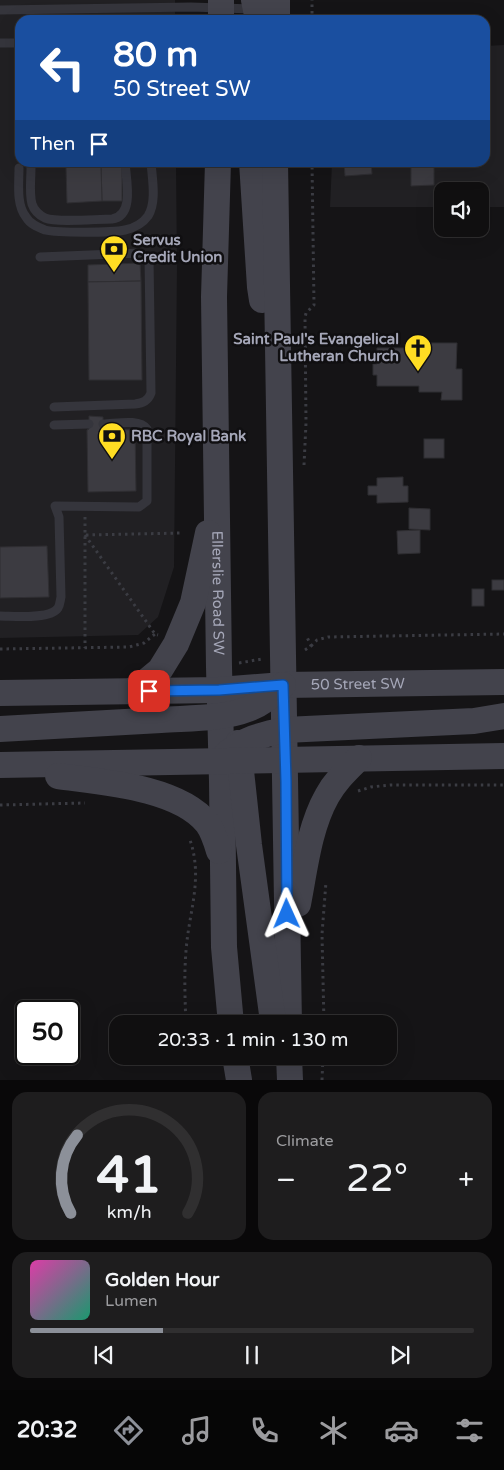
<!DOCTYPE html>
<html lang="en">
<head>
<meta charset="utf-8">
<style>
	:root { --surface:#100f10; --page:#1e1d1e; --text:#f1f3f6; --muted:#9c9c9f; --line:#302f30; --accent:#8c9099 }
	body { margin:0; font-family:"Varela Round",sans-serif; background:var(--page); color:var(--text); height:100vh; display:flex; flex-direction:column; font-size:19px; white-space:nowrap }
	* { box-sizing:border-box; margin:0 }
	p { font-size:16px; color:var(--muted) }
	.icon { flex:none; width:28px; height:28px; fill:none; stroke:currentColor; stroke-width:2; stroke-linecap:round; stroke-linejoin:round }
	.map { position:relative; height:1080px; overflow:hidden }
	.sheet { display:flex; flex-direction:column; gap:12px; padding:12px; background:#090809; flex:1 }
	.sheet>* { flex:none }
	.top-card { position:absolute; left:15px; top:15px; width:475px; height:152px; border-radius:15px; box-shadow:0 5px 20px #0002,0 0 0 1px var(--line); background:#1a4fa0; color:#fff; overflow:hidden }
	.controls { position:absolute; left:434px; top:182px; display:grid; gap:10px }
	.controls a { display:grid; place-items:center; width:55px; height:55px; border-radius:10px; background:var(--surface); box-shadow:0 5px 20px #0002,0 0 0 1px var(--line); font-size:25px }
	.speed { position:absolute; left:15px; top:1000px; display:flex; gap:10px; font-size:25px; font-weight:700; text-align:center }
	.speed>* { display:grid; place-content:center; width:65px; height:65px; border-radius:50%; background:var(--surface); box-shadow:0 5px 20px #0002,0 0 0 1px var(--line); line-height:1 }
	.speed .limit { border:2px solid #111; border-radius:8px; background:#fff; color:#111 }
	.pin { position:absolute; display:grid; place-items:center; width:42px; height:42px; color:#fff; margin:-21px; border-radius:10px; box-shadow:0 2px 8px #0006 }
	.me { position:absolute; width:55px; margin:-28px; rotate:359deg; stroke-linejoin:round; filter:drop-shadow(0 0 4px #0008) }
	.turn { display:flex; align-items:center; gap:18px; height:105px; padding:0 15px; font-size:22px }
	.turn .icon { width:65px; height:65px; stroke-width:2.5 }
	.turn b { display:block; font-size:35px; line-height:42px }
	.then { display:flex; align-items:center; height:48px; padding:0 15px; background:#0003; gap:10px; font-size:19px }
	.big { font-size:38px; font-weight:600; line-height:1.1 }
	.sheet .tile { flex:1; display:flex; flex-direction:column; justify-content:center; gap:8px; min-width:0; padding:0 18px; border-radius:15px; background:var(--page) }
	.sheet .dial { align-items:center; gap:0 }
	.dial svg { height:130px; overflow:visible; fill:none; stroke:var(--line); stroke-width:7; stroke-linecap:round; text-anchor:middle }
	.dial text { fill:var(--text); stroke:none }
	.song { display:flex; align-items:center; gap:15px }
	.cover { width:60px; height:60px; border-radius:8px; background:linear-gradient(135deg,hsl(320 70% 55%),hsl(160 70% 35%)) }
	.played { height:5px; border-radius:2px; background:linear-gradient(90deg,var(--accent) 30%,var(--line) 30%) }
	.keys { display:flex; justify-content:space-around; direction:ltr }
	.heat { display:flex; justify-content:space-between; align-items:center; font-size:28px; direction:ltr }
	.sheet .tiles { flex:1; display:grid; gap:12px; grid-template-columns:1fr 1fr }
	.tile:last-child { grid-column:span 2 }
	.trip { position:absolute; left:109px; top:1015px; width:288px; height:50px; border-radius:15px; background:var(--surface); box-shadow:0 5px 20px #0002,0 0 0 1px var(--line); font-weight:600; line-height:50px; text-align:center }
	.tabs { display:flex; height:80px; justify-content:space-around; align-items:center; background:#060606; color:var(--muted) }
	.tabs .icon { width:35px; height:35px }
	.tabs .selected { color:var(--accent) }
	.tabs b { font-size:22px; color:var(--text) }
	.map>svg:first-child { display:block }
</style>
</head>
<body>
<div class="map">
<svg width="504" height="1080" viewBox="0 0 504 1080">
	<rect width="100%" height="100%" fill="#151416"/>
	<!-- built -->
	<g fill="#212023">
		<path d="M0,0H175V20H20V162L176,163L177,266L174,567L158,617L138,635L0,638Z"/>
		<path d="M504,45V207H480V191H442V207H330L332,163L485,162V46Z"/>
	</g>
	<!-- building -->
	<g fill="#3c3b41" stroke="#2f2e32">
		<path d="M344,162H371L372,174L345,176Z"/>
		<path d="M411,162H434V185L411,186Z"/>
		<path d="M122,166V201H102L101,167Z"/>
		<path d="M66,167H101L102,201L67,203Z"/>
		<path d="M140,263L141,281L88,282V265Z"/>
		<path d="M141,281L142,380H89L88,282Z"/>
		<path d="M419,343H457L456,369H462V400H441L442,392H419V386H377V375H373V364H377V348H419Z"/>
		<path d="M89,416L103,417V429L135,430L136,491L88,492L87,430L89,429Z"/>
		<rect x="424" y="439" width="20" height="19"/>
		<path d="M403,477V486H408V502L377,503V495H368V486H377V478Z"/>
		<path d="M409,508L430,509V530L409,529Z"/>
		<path d="M420,530V553L398,554L397,531Z"/>
		<path d="M47,546L49,597L0,598V547Z"/>
		<rect x="492" y="580" width="12" height="10"/>
		<rect x="472" y="589" width="12" height="17"/>
	</g>
	<g fill="none" stroke-linecap="round" stroke-linejoin="round">
		<!-- path -->
		<g stroke="#3b3c43" stroke-width="3" stroke-dasharray="2.5 4" stroke-linecap="butt">
			<path d="M312,20V0"/>
			<path d="M304,465L306,423L305,318L306,313L314,305L312,162"/>
			<path d="M85,517V648"/>
			<path d="M85,535L155,634L158,635"/>
			<path d="M86,535L182,533"/>
			<path d="M311,646L317,640L328,637L504,634"/>
			<path d="M0,649L129,647L144,643L155,634"/>
			<path d="M305,650L311,646L306,635"/>
			<path d="M239,663L262,659"/>
			<path d="M358,791L371,787L390,785H504"/>
			<path d="M0,805L85,803"/>
			<path d="M186,1024C185,1000 184,975 186,951C189,910 204,878 189,837"/>
			<path d="M324,1024L322,934L326,882"/>
			<path d="M187,1056V1057"/>
			<path d="M322,1080L323,1056"/>
		</g>
		<!-- lane -->
		<g stroke="#35353c" stroke-width="9">
			<path d="M0,10L191,7L252,9"/>
			<path d="M0,43H20"/>
			<path d="M19,168C19,183 16,205 26,217C30,224 37,227 45,230C57,233 112,233 125,230C134,228 143,223 148,216C157,202 152,178 151,162"/>
			<path d="M31,168C31,179 29,193 32,204C34,210 39,215 45,218C58,223 96,219 112,219C135,216 126,179 125,162"/>
			<path d="M40,257L140,253L149,258L151,393C148,401 143,403 135,404L54,407"/>
			<path d="M54,425L89,424"/>
			<path d="M0,616C13,616 50,620 58,608C60,605 60,601 61,597L59,517L55,506L139,507L147,501V429C139,418 115,424 103,424"/>
		</g>
		<!-- secondary -->
		<g stroke="#43434c" stroke-width="26">
			<path d="M254,0L258,20"/>
			<path d="M221,20V0"/>
			<path d="M277,20V0"/>
			<path id="s1" d="M218,162L214,297L219,667L222,782L224,947L231,1024"/>
			<path d="M252,162L260,287L262,300"/>
			<path d="M275,162C280,450 284,737 289,1024"/>
			<path d="M132,691L148,680L160,670L176,644L193,603L208,533"/>
			<path id="s2" d="M0,693L219,690L283,685L504,682"/>
			<path d="M0,729C54,726 107,723 161,720C188,718 223,719 248,709C262,704 273,695 283,685"/>
			<path d="M238,743L249,845L272,1014L275,1024"/>
			<path d="M225,756C240,740 264,734 285,730L474,721L504,716"/>
			<path d="M0,765L504,756"/>
			<path d="M58,776C101,782 178,787 207,823C213,831 216,841 219,851"/>
			<path d="M298,904C305,868 309,828 327,796C335,781 347,770 359,758"/>
			<path d="M235,1056L239,1080"/>
			<path d="M289,1056L290,1080"/>
		</g>
	</g>
	<g fill="none" stroke-linecap="round" stroke-linejoin="round">
		<!-- route casing -->
		<g stroke="#114b97" stroke-width="12">
			<path id="route" d="M149,691L219,690L283,685L286,781L287,914"/>
		</g>
		<!-- route -->
		<use href="#route" stroke="#1a73e8" stroke-width="9"/>
	</g>
	<!-- icons -->
	<defs>
		<g id="bank-pin" transform="scale(1.4375)"><path d="M0 17L-7.5 6A9.5 9.5 0 1 1 7.5 6Z" fill="#ffdd23" stroke="#100f11"/><path d="M-6-4H6V4H-6ZM0-2.3a2.3 2.3 0 1 0 0 4.6a2.3 2.3 0 1 0 0-4.6Z" fill="#111"/></g>
		<g id="church-pin" transform="scale(1.4375)"><path d="M0 17L-7.5 6A9.5 9.5 0 1 1 7.5 6Z" fill="#ffdd23" stroke="#100f11"/><path d="M-1.2-6h2.4v3.5h3.3v2.4h-3.3V6h-2.4V-.1h-3.3v-2.4h3.3Z" fill="#111"/></g>
	</defs>
	<g fill-rule="evenodd">
		<use href="#bank-pin" x="114" y="249"/>
		<use href="#church-pin" x="418" y="348"/>
		<use href="#bank-pin" x="112" y="436"/>
	</g>
	<g text-anchor="middle" stroke-width="5" stroke-linejoin="round" paint-order="stroke">
		<!-- poi labels -->
		<g font-size="15" font-weight="bold" fill="#a5a7b8" stroke="#100f11" text-anchor="start">
			<text x="133" y="245">Servus<tspan x="133" dy="17">Credit Union</tspan></text>
			<text x="399" y="344" text-anchor="end">Saint Paul's Evangelical<tspan x="399" dy="17">Lutheran Church</tspan></text>
			<text x="131" y="441">RBC Royal Bank</text>
		</g>
		<!-- street labels -->
		<g font-size="15" fill="#a5a7b8" stroke="#100f11">
			<text dy="5" stroke="none"><textPath href="#s1" startOffset="431">Ellerslie Road SW</textPath></text>
			<text dy="5" stroke="none"><textPath href="#s2" startOffset="358">50 Street SW</textPath></text>
		</g>
	</g>
</svg>
<div class="controls">
<a><svg class="icon" aria-label="sound" viewBox="0 0 24 24"><path d="M4 9h4l5-4v14l-5-4H4zM17 9q2 3 0 6"/></svg></a>
</div>
<div class="speed"><div class="limit">50</div></div>
<div class="pin" style="left:149px;top:691px;background:#d93025"><svg class="icon" aria-label="arrive" viewBox="0 0 24 24"><path d="M6 21V4h12l-3 4 3 4H6"/></svg></div>
<svg class="me" style="left:287px;top:914px" viewBox="-20 -20 40 40"><path d="M0-17L14 15 0 8-14 15z" fill="#1a73e8" stroke="#fff" stroke-width="4"/></svg>
<div class="trip">20:33 · 1 min · 130 m</div>
<div class="top-card">
<div class="turn"><svg class="icon" aria-label="left" viewBox="0 0 24 24"><path d="M17 20v-9H6M10 6l-5 5 5 5"/></svg><div><b>80 m</b>50 Street SW</div></div>
<div class="then">Then<svg class="icon" aria-label="arrive" viewBox="0 0 24 24"><path d="M6 21V4h12l-3 4 3 4H6"/></svg></div>
</div>
</div>
<section class="sheet">
<div class="tiles">
<div class="tile dial"><svg viewBox="0 0 100 80">
<path d="M14 69A42 42 0 1 1 86 69"/>
<path d="M14 69A42 42 0 0 1 18 21" stroke="#8c9099"/>
<text x="50" y="56" font-size="32" font-weight="700">41</text>
<text x="50" y="72" font-size="11">km/h</text>
</svg></div>
<div class="tile"><p>Climate</p>
<div class="heat"><a>−</a><b class="big">22°</b><a>+</a></div>
</div>
<div class="tile">
<div class="song"><i class="cover"></i><div><b>Golden Hour</b><p>Lumen</p></div></div>
<div class="played"></div>
<div class="keys"><svg class="icon" aria-label="previous" viewBox="0 0 24 24"><path d="M18 5L8 12l10 7zM5 5v14"/></svg><svg class="icon" aria-label="pause" viewBox="0 0 24 24"><path d="M8 5v14M16 5v14"/></svg><svg class="icon" aria-label="next" viewBox="0 0 24 24"><path d="M6 5l10 7-10 7zM19 5v14"/></svg></div>
</div>
</div>
</section>
<nav class="tabs">
<b>20:32</b>
<svg class="icon selected" aria-label="directions" viewBox="0 0 24 24"><path d="M12 3l9 9-9 9-9-9zM9 14v-3h6M13 9l2 2-2 2"/></svg>
<svg class="icon" aria-label="music" viewBox="0 0 24 24"><path d="M9 18V5l10-2v13"/><circle cx="6" cy="18" r="3"/><circle cx="16" cy="16" r="3"/></svg>
<svg class="icon" aria-label="phone" viewBox="0 0 24 24"><path d="M5 4h4l2 5-3 2q2 4 5 5l2-3 5 2v4C11 20 4 13 5 4z"/></svg>
<svg class="icon" aria-label="climate" viewBox="0 0 24 24"><path d="M12 3v18M4 7l16 10M4 17L20 7"/></svg>
<svg class="icon" aria-label="car" viewBox="0 0 24 24"><path d="M5 17H2v-5l4-1 3-4h7l3 4 3 1v5h-3M9 17h6M6 11h13"/><circle cx="7" cy="17" r="2"/><circle cx="17" cy="17" r="2"/></svg>
<svg class="icon" aria-label="filters" viewBox="0 0 24 24"><path d="M4 7h16M4 17h16"/><circle cx="9" cy="7" r="2"/><circle cx="15" cy="17" r="2"/></svg>
</nav>
</body>
</html>
